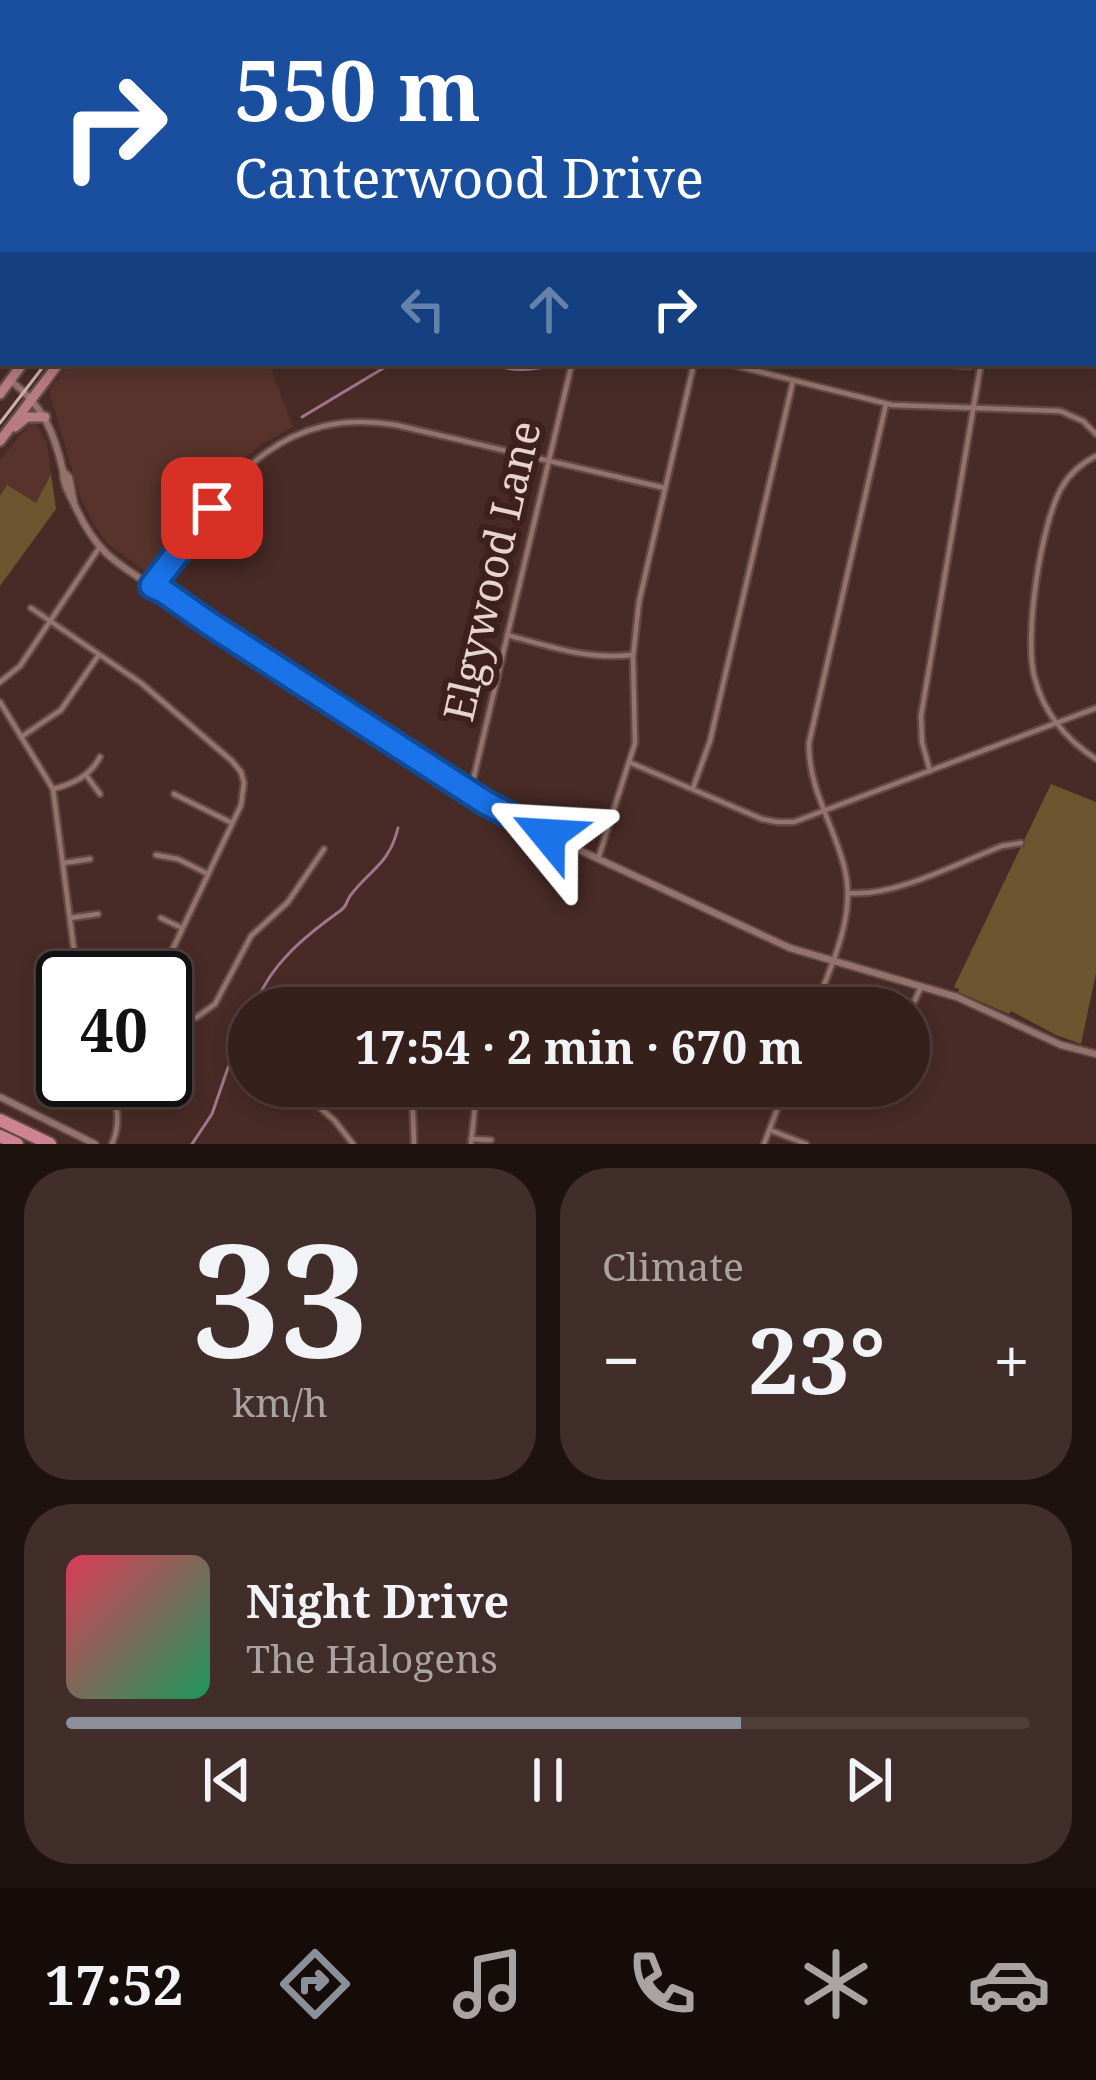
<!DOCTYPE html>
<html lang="en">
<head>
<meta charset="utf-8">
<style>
	:root { --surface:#36201c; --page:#412d29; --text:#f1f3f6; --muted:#aaa3a3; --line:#503e3b; --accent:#8c9099 }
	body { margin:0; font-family:"Noto Serif",serif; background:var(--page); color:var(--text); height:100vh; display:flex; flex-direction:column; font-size:45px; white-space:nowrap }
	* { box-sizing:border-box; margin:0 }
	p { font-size:39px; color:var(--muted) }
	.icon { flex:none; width:66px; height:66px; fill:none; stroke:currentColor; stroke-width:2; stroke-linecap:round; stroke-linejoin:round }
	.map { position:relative; height:1144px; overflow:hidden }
	.side { display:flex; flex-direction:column; gap:24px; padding:24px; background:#1e120f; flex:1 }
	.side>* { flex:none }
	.banner { position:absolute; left:0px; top:0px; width:1098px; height:366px; box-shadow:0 6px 18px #0003,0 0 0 3px var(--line); background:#1a4fa0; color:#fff; overflow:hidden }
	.speed { position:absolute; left:36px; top:951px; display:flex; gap:24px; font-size:60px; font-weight:700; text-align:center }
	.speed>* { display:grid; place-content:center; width:156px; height:156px; border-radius:50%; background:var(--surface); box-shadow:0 6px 18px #0003,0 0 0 3px var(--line); line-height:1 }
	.speed .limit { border:6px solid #111; border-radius:18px; background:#fff; color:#111 }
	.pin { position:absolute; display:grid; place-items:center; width:102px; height:102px; color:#fff; margin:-51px; border-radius:24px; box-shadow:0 6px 18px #0006 }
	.me { position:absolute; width:132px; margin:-66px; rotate:297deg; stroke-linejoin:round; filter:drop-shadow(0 0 9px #0008) }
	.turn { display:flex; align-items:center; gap:42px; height:252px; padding:0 36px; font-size:54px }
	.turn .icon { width:156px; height:156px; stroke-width:2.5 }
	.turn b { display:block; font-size:84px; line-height:102px }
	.lanes { display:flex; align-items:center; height:114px; padding:0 36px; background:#0003; justify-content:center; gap:60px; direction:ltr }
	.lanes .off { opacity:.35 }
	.big { font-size:90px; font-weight:700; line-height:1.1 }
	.side .widget { flex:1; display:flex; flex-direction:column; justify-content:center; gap:18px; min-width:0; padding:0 42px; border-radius:48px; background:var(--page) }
	.side .dial { align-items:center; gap:0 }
	.dial b { font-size:156px; line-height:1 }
	.song { display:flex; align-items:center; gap:36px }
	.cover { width:144px; height:144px; border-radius:18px; background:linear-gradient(135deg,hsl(350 70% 55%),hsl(150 70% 35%)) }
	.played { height:12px; border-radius:6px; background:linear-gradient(90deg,var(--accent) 70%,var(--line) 70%) }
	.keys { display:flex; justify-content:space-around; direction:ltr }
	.heat { display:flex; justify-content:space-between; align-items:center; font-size:66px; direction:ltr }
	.side .tiles { flex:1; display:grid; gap:24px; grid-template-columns:1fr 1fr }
	.widget:last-child { grid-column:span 2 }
	.trip { position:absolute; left:228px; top:987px; width:702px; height:120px; border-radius:60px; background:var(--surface); box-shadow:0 6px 18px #0003,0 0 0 3px var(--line); font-weight:700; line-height:120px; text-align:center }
	.tab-bar { display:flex; height:192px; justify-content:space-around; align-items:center; background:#160d0b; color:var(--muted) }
	.tab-bar .icon { width:84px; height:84px }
	.tab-bar .current { color:var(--accent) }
	.tab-bar b { font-size:54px; color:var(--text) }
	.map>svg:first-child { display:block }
</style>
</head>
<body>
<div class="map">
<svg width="1096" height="1144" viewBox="0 0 1096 1144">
	<rect width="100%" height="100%" fill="#482b26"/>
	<!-- built -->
	<g fill="#57332c">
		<path d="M69,363H269L293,427L260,445L233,468L150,575L107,543L94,525L80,497L49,391Z"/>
		<path d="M30,424H36L47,443L51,474L36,503L8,486L0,496V460Z"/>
	</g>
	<!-- green -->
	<g fill="#6d562f">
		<path d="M51,474L56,509L0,586V496L7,485L36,503Z"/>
		<path d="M1051,784L1096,802V973L1081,1044L1056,1035L1011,1011L1009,1014L958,992L959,989L954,987Z"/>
	</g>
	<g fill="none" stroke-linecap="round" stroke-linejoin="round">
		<!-- stream -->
		<g stroke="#a2758c" stroke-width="3">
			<path d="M1095,316H1096"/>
			<path d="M490,363C513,373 534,370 557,364"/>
			<path d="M920,363C937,368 953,368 971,368"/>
			<path d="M989,365L1007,363"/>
			<path d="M302,417L392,363"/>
			<path d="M254,1008C269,965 305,936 340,911C348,905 345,904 350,896C370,869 389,865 398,828"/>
			<path d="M192,1144L212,1114L230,1062L240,1051L249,1027"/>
		</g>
		<!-- minor casing -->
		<g stroke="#624944" stroke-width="9">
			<g id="minor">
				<path d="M32,0L40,3"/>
				<path d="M172,0L177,3"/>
				<path d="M510,0L513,3"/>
				<path d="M968,0V3"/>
				<path d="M732,3L734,0"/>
				<path d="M871,3L873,0"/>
				<path d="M0,87L3,89"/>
				<path d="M1095,127L1096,125"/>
				<path d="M1095,170L1096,171"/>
				<path d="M0,196L3,198"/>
				<path d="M1095,218L1096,217"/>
				<path d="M1095,252L1096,253"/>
				<path d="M725,363L892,405L1060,411L1083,421L1096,434"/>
				<path d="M1096,456C1082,463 1070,473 1062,487C1041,522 1023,640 1035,679C1044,713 1067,740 1096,759"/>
				<path d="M152,586C219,499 267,404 396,425L665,488"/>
				<path d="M31,608L141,683L232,761L241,772L244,783L241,805L159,978"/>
				<path d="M507,635C549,646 587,660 631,655"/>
				<path d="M0,682L20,666L99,548"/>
				<path d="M0,702L53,789L75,958L83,978"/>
				<path d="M21,737L61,710L98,656"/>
				<path d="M631,763L762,819L777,822H794L1096,708"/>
				<path d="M930,771L922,742L921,716L981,363"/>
				<path d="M86,775L100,794"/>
				<path d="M693,788L710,741L793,381"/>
				<path d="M53,789C73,784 90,776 100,757"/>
				<path d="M470,793L572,363"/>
				<path d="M174,794L232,823"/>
				<path d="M156,855L178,859L208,874"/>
				<path d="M598,859L635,743L633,657L639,602L694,363"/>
				<path d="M64,863L90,859"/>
				<path d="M849,893C895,897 958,863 1002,846L1021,843"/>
				<path d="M70,918L98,914"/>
				<path d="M161,918L182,928"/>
				<path d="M299,1008L314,993"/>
				<path d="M815,1008C831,966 856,916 845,870C835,826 808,790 809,743L886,404"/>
				<path d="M909,1013L921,987"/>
				<path d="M165,1022L197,1017L215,1004L251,936L288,902L324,849"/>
				<path d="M106,1080C117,1103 122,1120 112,1144"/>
				<path d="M296,1086L335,1121L353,1144"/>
				<path d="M412,1086L414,1144"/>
				<path d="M812,1086L827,1091L837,1090"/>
				<path d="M325,1108L346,1086"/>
				<path d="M770,1130L806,1144"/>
				<path d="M471,1139L491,1140"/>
				<path d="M471,1144L475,1107"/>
				<path d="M764,1144L786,1086"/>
			</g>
		</g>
		<!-- tertiary casing -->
		<g stroke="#624944" stroke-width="10">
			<g id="tertiary">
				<path d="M10,380C43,406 54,431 63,471"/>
				<path d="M74,503L69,477L63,471C63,486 70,494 76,508C96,551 113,561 152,586"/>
				<path d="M210,624L166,600L152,586L203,616L210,624L461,787L519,822L790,948L957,997L1061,1045L1096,1054"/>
				<path d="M0,1097L95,1144"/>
			</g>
		</g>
		<!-- primary casing -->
		<g stroke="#624944" stroke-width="14">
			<g id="primary">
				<path d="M301,3L303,0"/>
				<path d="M328,3L331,0"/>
				<path d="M0,394L23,363"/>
				<path d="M15,427L27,417H45"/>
				<path d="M0,441L59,363"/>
			</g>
		</g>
		<!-- motorway casing -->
		<g stroke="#624944" stroke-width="16">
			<g id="motorway">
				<path d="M0,1120L50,1144"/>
				<path d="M0,1136L17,1144"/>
			</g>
		</g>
		<!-- minor -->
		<use href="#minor" stroke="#95726b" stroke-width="4.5"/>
		<!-- tertiary -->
		<use href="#tertiary" stroke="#95726b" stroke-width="6"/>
		<!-- primary -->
		<use href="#primary" stroke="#b77c82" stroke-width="9"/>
		<!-- motorway -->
		<use href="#motorway" stroke="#cd8391" stroke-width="12"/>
		<!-- tram -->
		<g stroke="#c8b2ae" stroke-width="3">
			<path d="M315,3L317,0"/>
			<path d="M0,423L46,363"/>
		</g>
	</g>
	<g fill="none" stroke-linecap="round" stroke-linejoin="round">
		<!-- route casing -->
		<g stroke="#114b97" stroke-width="30">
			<path id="route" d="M212,508L152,586L163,591L210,624L486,803L548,835"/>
		</g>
		<!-- route -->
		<use href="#route" stroke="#1a73e8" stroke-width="21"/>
	</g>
	<g text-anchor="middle" stroke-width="12" stroke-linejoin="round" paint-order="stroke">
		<!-- street labels -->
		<g font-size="42" fill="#e7d3cf" stroke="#3e211c">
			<text transform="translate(492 571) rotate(-77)" y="15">Elgywood Lane</text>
		</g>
	</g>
</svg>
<div class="speed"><div class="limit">40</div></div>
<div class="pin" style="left:212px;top:508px;background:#d93025"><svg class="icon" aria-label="arrive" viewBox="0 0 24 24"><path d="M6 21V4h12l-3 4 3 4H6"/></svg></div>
<svg class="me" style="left:548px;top:835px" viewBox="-20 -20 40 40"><path d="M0-17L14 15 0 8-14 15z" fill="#1a73e8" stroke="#fff" stroke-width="4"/></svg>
<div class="trip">17:54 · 2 min · 670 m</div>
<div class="banner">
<div class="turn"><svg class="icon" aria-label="right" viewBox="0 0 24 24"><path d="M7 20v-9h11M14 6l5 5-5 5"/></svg><div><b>550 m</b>Canterwood Drive</div></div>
<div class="lanes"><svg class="icon off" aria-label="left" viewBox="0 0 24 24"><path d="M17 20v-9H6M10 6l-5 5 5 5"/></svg><svg class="icon off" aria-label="ahead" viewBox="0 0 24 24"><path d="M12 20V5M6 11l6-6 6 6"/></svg><svg class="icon" aria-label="right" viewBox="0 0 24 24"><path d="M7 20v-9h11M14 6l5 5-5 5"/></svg></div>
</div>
</div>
<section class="side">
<div class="tiles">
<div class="widget dial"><b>33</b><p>km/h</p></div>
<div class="widget"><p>Climate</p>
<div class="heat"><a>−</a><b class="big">23°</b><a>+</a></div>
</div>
<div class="widget">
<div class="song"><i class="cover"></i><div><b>Night Drive</b><p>The Halogens</p></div></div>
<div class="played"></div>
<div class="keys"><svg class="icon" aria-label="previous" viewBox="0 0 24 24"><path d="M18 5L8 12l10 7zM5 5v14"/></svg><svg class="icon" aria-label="pause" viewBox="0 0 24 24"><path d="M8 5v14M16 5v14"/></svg><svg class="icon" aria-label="next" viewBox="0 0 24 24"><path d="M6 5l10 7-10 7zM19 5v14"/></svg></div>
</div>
</div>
</section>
<nav class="tab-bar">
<b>17:52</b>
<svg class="icon current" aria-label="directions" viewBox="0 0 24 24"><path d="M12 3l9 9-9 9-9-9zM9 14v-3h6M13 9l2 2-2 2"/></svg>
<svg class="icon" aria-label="music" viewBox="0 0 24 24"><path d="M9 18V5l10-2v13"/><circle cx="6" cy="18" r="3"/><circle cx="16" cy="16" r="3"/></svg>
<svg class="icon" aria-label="phone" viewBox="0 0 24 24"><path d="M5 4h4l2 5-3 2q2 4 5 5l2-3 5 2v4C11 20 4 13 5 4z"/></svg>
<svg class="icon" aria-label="climate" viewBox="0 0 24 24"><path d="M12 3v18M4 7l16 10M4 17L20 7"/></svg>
<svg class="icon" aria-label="car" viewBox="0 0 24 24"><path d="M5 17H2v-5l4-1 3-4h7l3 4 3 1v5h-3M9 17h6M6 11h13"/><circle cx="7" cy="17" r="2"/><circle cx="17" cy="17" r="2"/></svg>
</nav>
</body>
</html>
